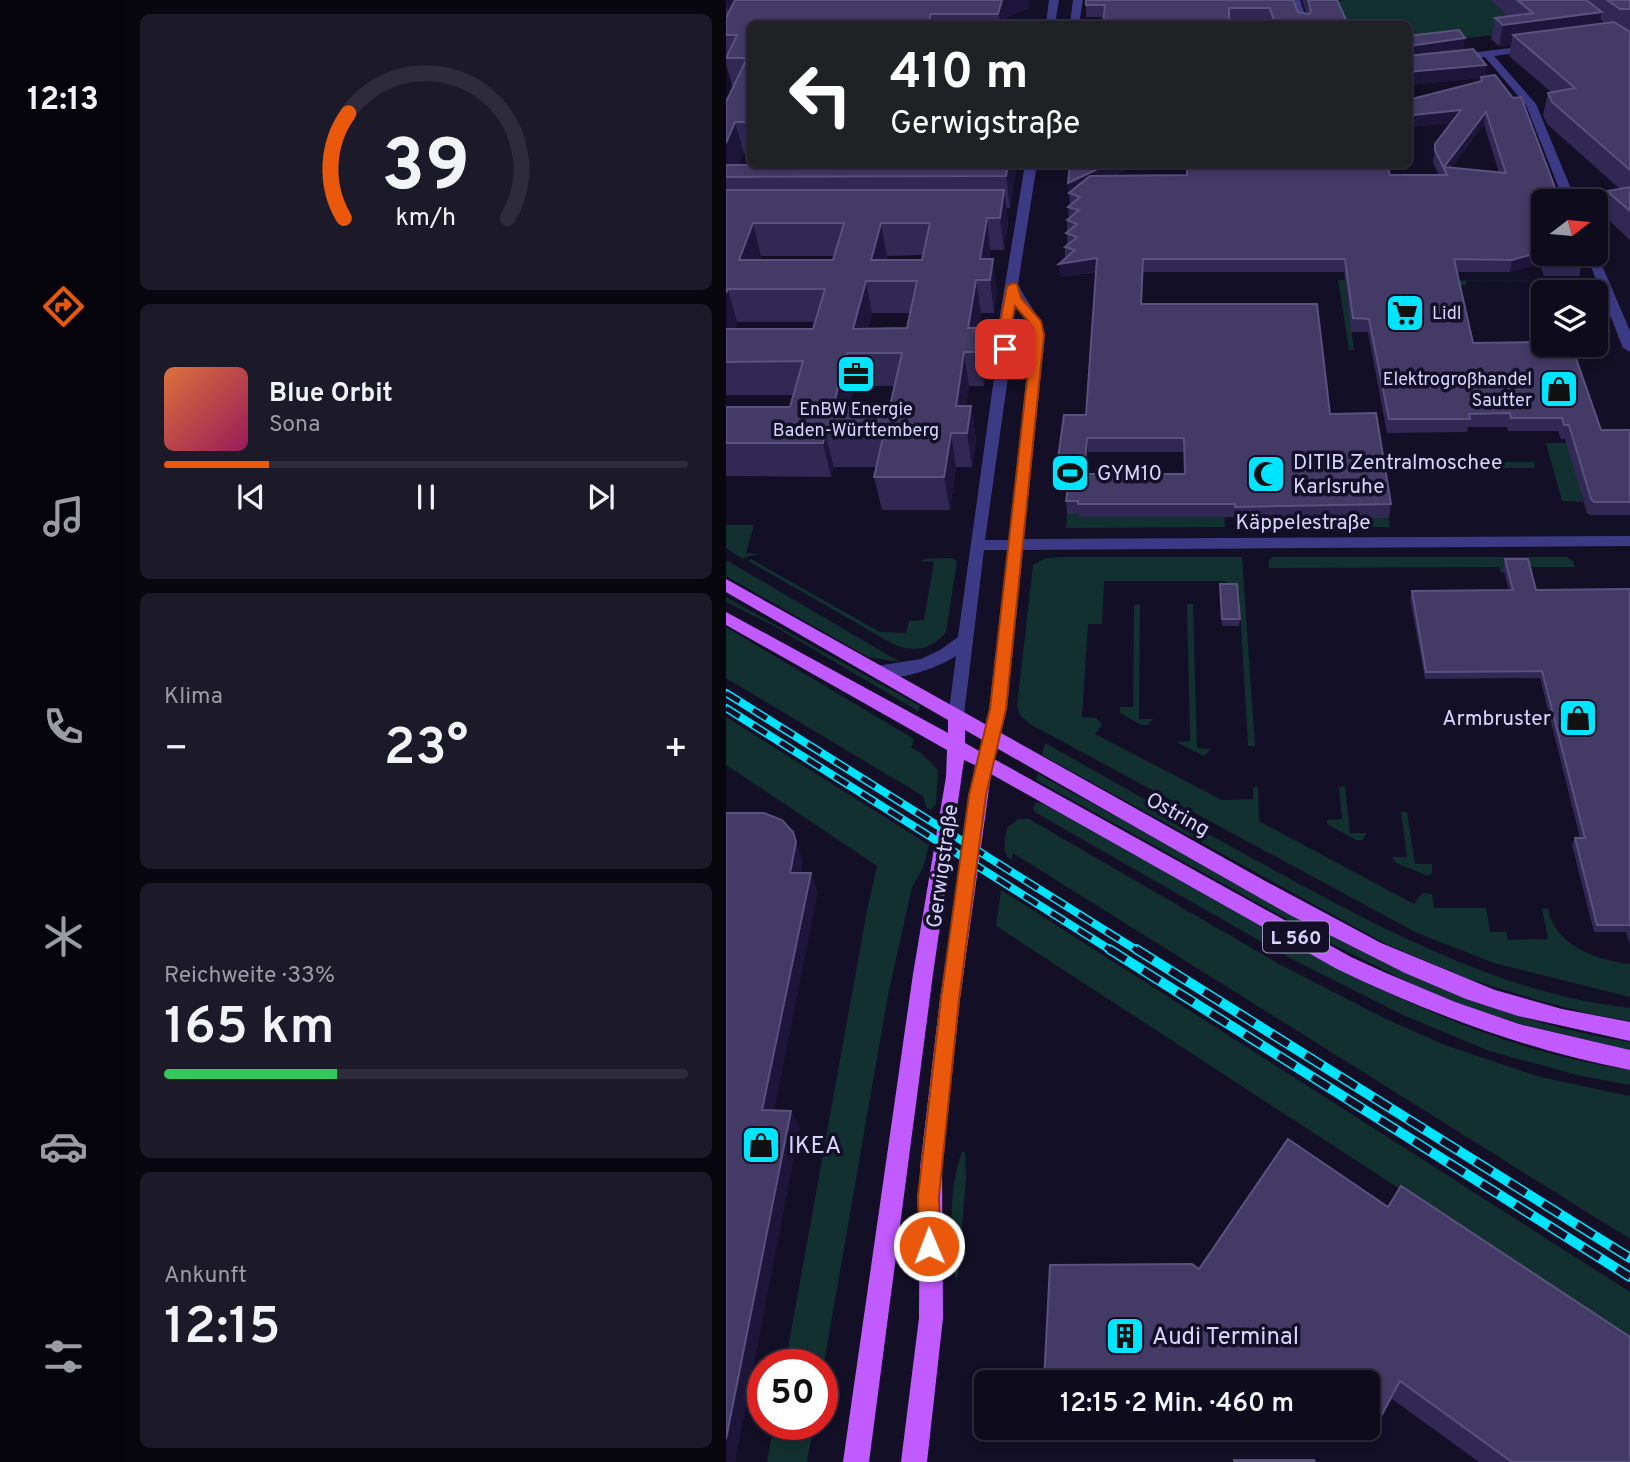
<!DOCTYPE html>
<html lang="de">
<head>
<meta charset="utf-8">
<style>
	:root { --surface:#0e0b1c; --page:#1c1929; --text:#f1f3f6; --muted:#9b9ba3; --line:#2e2b3b; --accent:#ea580c }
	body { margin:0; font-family:Overpass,sans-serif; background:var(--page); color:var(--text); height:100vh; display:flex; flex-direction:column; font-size:26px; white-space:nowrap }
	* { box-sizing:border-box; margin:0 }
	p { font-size:23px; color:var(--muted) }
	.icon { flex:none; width:38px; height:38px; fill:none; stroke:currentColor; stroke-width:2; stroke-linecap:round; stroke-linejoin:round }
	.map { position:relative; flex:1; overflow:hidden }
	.panel { display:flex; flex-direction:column; gap:14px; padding:14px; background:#08060f; width:600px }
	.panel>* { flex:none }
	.top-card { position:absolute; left:21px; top:21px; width:665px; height:147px; border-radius:10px; box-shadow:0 4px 10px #0003,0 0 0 2px var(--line); background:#202124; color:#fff; overflow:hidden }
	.needle { width:46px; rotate:74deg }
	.controls { position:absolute; left:805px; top:189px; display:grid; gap:14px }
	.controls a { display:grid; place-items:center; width:77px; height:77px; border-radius:10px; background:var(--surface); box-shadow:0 4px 10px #0003,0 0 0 2px var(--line); font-size:35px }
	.speed { position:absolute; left:21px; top:1349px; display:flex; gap:14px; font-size:35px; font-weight:700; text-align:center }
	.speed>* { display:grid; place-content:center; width:91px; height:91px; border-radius:50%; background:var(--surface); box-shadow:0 4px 10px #0003,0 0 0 2px var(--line); line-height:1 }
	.speed .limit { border:10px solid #d22; background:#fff; color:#111 }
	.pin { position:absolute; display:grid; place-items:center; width:60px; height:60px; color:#fff; margin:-30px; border-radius:14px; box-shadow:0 4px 10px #0006 }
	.me { position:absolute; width:77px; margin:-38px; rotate:359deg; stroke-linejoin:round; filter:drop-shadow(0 0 5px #0008) }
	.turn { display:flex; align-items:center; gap:24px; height:147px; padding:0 28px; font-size:32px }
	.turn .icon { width:91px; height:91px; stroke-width:2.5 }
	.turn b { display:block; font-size:49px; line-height:60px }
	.big { font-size:52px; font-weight:600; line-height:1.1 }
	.panel .widget { flex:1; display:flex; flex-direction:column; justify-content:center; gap:10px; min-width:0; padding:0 24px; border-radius:10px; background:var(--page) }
	.panel .dial { align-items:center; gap:0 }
	.dial svg { height:182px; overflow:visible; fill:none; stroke:var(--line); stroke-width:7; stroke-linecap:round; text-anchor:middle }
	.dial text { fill:var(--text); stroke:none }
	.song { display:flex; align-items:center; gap:21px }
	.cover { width:84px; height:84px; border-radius:10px; background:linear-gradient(135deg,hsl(20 70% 55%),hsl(330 70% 35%)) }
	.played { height:7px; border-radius:4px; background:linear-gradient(90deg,var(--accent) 20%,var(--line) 20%) }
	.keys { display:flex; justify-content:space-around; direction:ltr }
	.heat { display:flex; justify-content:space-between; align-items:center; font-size:38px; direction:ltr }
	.charge { height:10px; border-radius:5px; background:linear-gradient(90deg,#34c759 33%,var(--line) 0) }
	.trip { position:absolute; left:248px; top:1370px; width:406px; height:70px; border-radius:10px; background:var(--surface); box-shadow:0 4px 10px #0003,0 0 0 2px var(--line); font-weight:600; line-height:70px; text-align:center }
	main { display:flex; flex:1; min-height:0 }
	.tabs { display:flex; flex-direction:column; width:126px; justify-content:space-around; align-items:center; background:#06040b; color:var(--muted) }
	.tabs .icon { width:49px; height:49px }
	.tabs .selected { color:var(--accent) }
	.tabs b { font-size:32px; color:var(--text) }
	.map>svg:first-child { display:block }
</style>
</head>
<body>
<main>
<nav class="tabs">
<b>12:13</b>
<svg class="icon selected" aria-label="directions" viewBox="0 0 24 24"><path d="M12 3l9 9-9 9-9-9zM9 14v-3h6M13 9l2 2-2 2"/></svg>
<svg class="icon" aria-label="music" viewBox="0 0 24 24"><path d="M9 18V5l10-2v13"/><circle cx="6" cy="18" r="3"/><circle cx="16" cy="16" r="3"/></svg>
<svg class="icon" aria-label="phone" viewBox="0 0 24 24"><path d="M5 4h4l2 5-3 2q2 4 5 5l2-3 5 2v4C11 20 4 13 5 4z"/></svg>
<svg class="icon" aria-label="climate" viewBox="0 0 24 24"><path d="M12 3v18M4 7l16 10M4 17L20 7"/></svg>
<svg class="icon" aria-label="car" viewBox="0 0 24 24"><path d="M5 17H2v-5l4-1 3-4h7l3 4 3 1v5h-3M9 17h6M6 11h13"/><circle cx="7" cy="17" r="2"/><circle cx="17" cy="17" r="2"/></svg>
<svg class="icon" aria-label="filters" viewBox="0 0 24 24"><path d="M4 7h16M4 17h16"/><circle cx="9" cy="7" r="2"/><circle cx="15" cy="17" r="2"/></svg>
</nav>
<section class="panel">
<div class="widget dial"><svg viewBox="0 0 100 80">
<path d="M14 69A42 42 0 1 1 86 69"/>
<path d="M14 69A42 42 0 0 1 16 23" stroke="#ea580c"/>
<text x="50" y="56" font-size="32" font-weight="700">39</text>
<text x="50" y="72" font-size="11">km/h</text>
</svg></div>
<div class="widget">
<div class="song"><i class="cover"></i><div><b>Blue Orbit</b><p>Sona</p></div></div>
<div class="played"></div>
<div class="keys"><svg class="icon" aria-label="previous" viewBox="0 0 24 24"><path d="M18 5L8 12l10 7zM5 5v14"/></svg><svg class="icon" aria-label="pause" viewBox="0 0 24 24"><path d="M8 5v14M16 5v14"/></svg><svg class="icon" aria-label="next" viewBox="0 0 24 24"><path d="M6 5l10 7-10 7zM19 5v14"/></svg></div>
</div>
<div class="widget"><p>Klima</p>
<div class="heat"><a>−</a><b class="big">23°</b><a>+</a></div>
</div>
<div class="widget"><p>Reichweite · 33%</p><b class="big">165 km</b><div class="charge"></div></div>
<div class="widget"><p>Ankunft</p><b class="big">12:15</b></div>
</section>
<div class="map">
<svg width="904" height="1462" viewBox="0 0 904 1462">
	<rect width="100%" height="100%" fill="#130f26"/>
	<!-- green -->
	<g fill="#12302f">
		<path d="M620,0H800L772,7L799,31L683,45L682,24H618L606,2Z"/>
		<path d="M612,280L858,281L860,287H847L845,282L740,281V285L620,292L628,350H623Z"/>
		<path d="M495,424L499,527L340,528L341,514H353L354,517H493Z"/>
		<path d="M869,442L860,493H855L857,502L836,501L820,443Z"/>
		<path d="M707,462H808L809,468H708Z"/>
		<path d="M607,518H662L664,527H608Z"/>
		<path d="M0,525H28L20,553L33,554L16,558L0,548Z"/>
		<path d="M334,557H516L529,746H522L513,591H501L500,581H378L376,624H362L356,717L370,718L376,724L369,734L496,800L527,799V787H532L533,821L688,904L696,893L706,894L708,908H760L764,932H780L782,940L822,939L816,909H822C829,946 871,960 904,964V997L768,963L691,933L304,724L294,715L291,706L307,565L320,558Z"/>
		<path d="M547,557H841L847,561L849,567H778L779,573H775L773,567L543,568V560Z"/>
		<path d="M225,558L231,561L220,632C206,650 187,653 167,644L22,561L25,559L154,632L180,633L183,621L198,620L208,562L194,561L199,559Z"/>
		<path d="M0,560L174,662L142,657L0,576Z"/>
		<path d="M0,597L194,706L192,711L46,625L0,602Z"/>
		<path d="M461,604H467L471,748L485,749L478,756L450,742L464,741Z"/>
		<path d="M408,605H414L413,719H427L422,725H415L394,713V707H407Z"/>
		<path d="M0,627L188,739L185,748L195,753L212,770L210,804L204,810L200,807L197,796L0,678Z"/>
		<path d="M0,717L203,845L197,868L186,887L162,995L96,1375V1365H59L141,910L151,866L0,765Z"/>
		<path d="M319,743C397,787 476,831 555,874C662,932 781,995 904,1008V1021L864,1014L808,999L743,979L660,944L316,755Z"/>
		<path d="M312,774L667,967C742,1002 822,1029 904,1042V1050L795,1024L731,1004L678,980L598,940L310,780Z"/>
		<path d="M619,786L624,833H641L636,840H630L601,824V820L616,819L613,787Z"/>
		<path d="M309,802L320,805C373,835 428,865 481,895C614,972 749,1047 904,1070V1085L855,1076L763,1051L675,1014L564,958L312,814L307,809Z"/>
		<path d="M675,812H681L689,864H706V873L702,876L670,863L666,857H681Z"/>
		<path d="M292,819H303L555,965L660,1019L719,1045L814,1077L904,1096V1239L287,853L285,860C275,853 279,839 281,828Z"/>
		<path d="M275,890L904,1292V1339L270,926Z"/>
		<path d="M236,1152H239L240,1178L232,1277L229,1278C226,1236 221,1192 236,1152Z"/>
		<path d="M48,1425H88L81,1462H41Z"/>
	</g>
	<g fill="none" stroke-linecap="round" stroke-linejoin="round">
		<!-- minor -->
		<g fill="#3d3a85" fill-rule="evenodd">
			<path d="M323,0H333L329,24H320Z"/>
			<path d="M347,0H357L353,24H344Z"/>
			<path d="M564,0H574L582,24H574Z"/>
			<path d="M807,45L811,46V50L768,56L810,104L850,201H838L800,105L759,57L682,67V61Z"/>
			<path d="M299,164H311L292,284C300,302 315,316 319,335L298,539L904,536V546L297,550L281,709L271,742H259L256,737L263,709L282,550H258L237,723H225L222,718L230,656C208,670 169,683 144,675L142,671L144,667L195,659L214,650L232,637L272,349L270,339ZM289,304L301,321L305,335L283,540H259L286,349L284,339Z"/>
			<path d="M870,251L904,331V352L897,348L860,254H870Z"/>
		</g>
		<!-- major -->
		<path fill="#c25bff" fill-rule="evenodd" d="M0,579L541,882L655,943L769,990L836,1009L904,1022V1041L792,1016L740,999L679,973L564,915L239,730V743L253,751L260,747L266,749L268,759L625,957L660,973L729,1002L793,1024L904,1050V1070C801,1050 705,1014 611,969L265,774L234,999L216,1168L217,1318L201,1462H175L193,1318L194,1168L214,999L249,765L238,760L207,974L143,1462H117L187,974L220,777L221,750L0,625V612L222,733V720L0,592Z"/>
		<!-- rail-far1 casing -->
		<g stroke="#00e5ff" stroke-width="8">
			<g id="rail-far1">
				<path d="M0,693L412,951"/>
				<path d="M0,708L386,951"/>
			</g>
		</g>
		<!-- rail casing -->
		<g stroke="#00e5ff" stroke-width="10">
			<g id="rail">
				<path d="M383,949L904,1277"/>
				<path d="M410,949L904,1258"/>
			</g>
		</g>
		<!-- rail-far1 -->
		<use href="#rail-far1" stroke="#130f26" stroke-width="5" stroke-dasharray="16" stroke-linecap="butt"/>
		<!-- rail -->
		<use href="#rail" stroke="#130f26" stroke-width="7" stroke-dasharray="20" stroke-linecap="butt"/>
	</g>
	<!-- wall -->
	<g fill="#312854" fill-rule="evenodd">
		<path d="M0,0L303,8L281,17L279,24H24V153H18L12,165L291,164L284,208H280L282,222L278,250H264L263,259L271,292L268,313H255L252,328L261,361L258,386H243L240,406H245L250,440L246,467H230L224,510H156L148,477L151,467H108L105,477L0,476V407H64L67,395H0V102L7,89L0,64ZM197,255L196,260H160L161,256ZM35,256H109L107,260H34ZM146,313H184L181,328L142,329ZM11,322H89L87,329H9ZM128,386H168L164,406L123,407Z"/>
		<path d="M567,0L572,12L581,14L576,0H611L622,24H544L543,21L360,17V5Z"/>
		<path d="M764,0H904V240L876,214L881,191L894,189L821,124L817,115L822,93L825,92L783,56L785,45L773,46L765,39L769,18L782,16ZM874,19L879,23L873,24Z"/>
		<path d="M682,36L737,50L760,65L759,76L817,201V254H853L856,263L853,276H818L814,264L784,272H731L747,343L875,430H904V515H864L861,513L839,439H835L832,431H782L781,427H742L741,432L661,433L642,332H625L618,272H417L416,304L604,414L665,504L663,518L509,520V517H353V514H341L340,501L342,487H331L330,474L360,415L370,272L334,277L339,258V247L341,245V220L343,219L342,207L344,205L342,183L344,164H411L388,176L713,175L707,163L709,144L725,123L685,127L682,126V100L754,81L755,78L682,85ZM758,124L773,173L725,168ZM362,452H458L459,474H360Z"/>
		<path d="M779,559L810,590L904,589V945L900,932H868L846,845L849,838H854L814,678L699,679L684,598L686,591L783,590L777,567Z"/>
		<path d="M494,584L514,619L513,626H496Z"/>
		<path d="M473,1269L904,1462H753L666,1399L646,1434L321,1438L318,1428H642V1382Z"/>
	</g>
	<!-- shaded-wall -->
	<g fill="#1d163a">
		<path d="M0,0H16L5,22L0,4Z"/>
		<path d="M276,0H304L303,8L281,17L279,24H274L272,14Z"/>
		<path d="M876,12L871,33L787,35L785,45L773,46L777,25Z"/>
		<path d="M205,14L206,24H202Z"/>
		<path d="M739,38L737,51L682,58L683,46Z"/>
		<path d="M760,65L758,78L682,85V72Z"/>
		<path d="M735,110L733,122L685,127L687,115Z"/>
		<path d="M760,112L758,124L720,174L717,168Z"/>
		<path d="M9,122L18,153L7,177H0V143Z"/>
		<path d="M282,164H291L284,208L280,176Z"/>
		<path d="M382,164H411L348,195L343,193V197L342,183Z"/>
		<path d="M278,190L282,222L278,250L274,218Z"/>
		<path d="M261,218L264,250L260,280L254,259Z"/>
		<path d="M27,223L35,256L23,289L13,260Z"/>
		<path d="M155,223L161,256L155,281L145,260Z"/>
		<path d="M817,251L814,264L784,272L786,260Z"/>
		<path d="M371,258L372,271L334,277L333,264Z"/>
		<path d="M267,259L271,292L268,313L264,280Z"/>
		<path d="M250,280L255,313L248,352L242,328Z"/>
		<path d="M140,281L146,313L136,353L127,329Z"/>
		<path d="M2,289L11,322L0,353V293Z"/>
		<path d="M257,328L261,361L258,386L253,352Z"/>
		<path d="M238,352L243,386L236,433L230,406Z"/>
		<path d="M121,353L128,386L116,434L107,407Z"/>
		<path d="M245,406L250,440L246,467L241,433Z"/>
		<path d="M225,433L230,467L224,510L218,477Z"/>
		<path d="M99,434L108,467L105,477L97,443Z"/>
		<path d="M361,438L362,452L359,487L358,474Z"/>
		<path d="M67,832L77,861L71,892L64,873Z"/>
		<path d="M85,873L92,892L45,1126L36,1110Z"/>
		<path d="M65,1111L74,1127L9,1462H0V1439Z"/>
		<path d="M674,1381L666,1399L646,1434L654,1418Z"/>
	</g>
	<!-- building -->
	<g fill="#433a66" stroke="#5a527e" stroke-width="2" fill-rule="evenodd">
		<path d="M9,0H276L272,14H205L202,24H24V122H9L0,143V102L21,58H0L11,35H0V18Z"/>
		<path d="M360,0H567L572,12L583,14L585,11L582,0H611L622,24H601L600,23L599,24H549L544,8H503V24H377L379,5H360Z"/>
		<path d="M791,0H860L876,12L777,25L769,18L807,13Z"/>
		<path d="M881,0H904V9H894Z"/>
		<path d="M888,22L904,32V170L826,102L822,93L849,88L787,35Z"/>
		<path d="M733,30L739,38L683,46L682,52V36Z"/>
		<path d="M747,49L760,65L682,72V56Z"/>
		<path d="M769,75L787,98L795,97L834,201H817V251L786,260L728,259L747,343L817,342V345H841L842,347H846L875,430H904V502H868L865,499L843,425H838L836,418H785L784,413L743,414L744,419H663L643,319L627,318L619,259H417L415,304H591L604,414L650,413L665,504L509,507V504H352V501H340L344,474H330L338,415H360L371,258L333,264L349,250L339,247L351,237L340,233L351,224L341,220L353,210L342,207L354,197L343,193L364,176L461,175V164H661L664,175H721L709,150V144L735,110L687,115L682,112V100L756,81L755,77ZM760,112L780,173L718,167ZM361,438H458L459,474H358Z"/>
		<path d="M282,164L280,176L0,177V165Z"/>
		<path d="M344,164H382L342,183Z"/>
		<path d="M904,187V211L881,191Z"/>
		<path d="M0,190H278L274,218H261L254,259H267L264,280H250L242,328H257L253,352H238L230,406H245L241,433H225L218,477H148L158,433L99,434L97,443H0V407H64L77,361L0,362V329H87L99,289H2L0,293ZM27,223H118L107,260H13ZM155,223H204L196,260H145ZM140,281H191L181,328L127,329ZM121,353H176L164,406L107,407Z"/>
		<path d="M818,254H853L856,263H822Z"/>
		<path d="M779,559H802L810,590L904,589V926L903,925H871L849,838H859L816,671L700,672L686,591L787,590Z"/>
		<path d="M494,584H511L514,619H496Z"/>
		<path d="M0,813H38L56,820L67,832L70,842L64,873H85L36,1110L65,1111L0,1439Z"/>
		<path d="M562,1139L662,1207L675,1186L904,1337V1462H786L674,1381L654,1418H642V1382H318L324,1265L466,1264L473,1269Z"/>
		<path d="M508,1460H588L589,1462H508Z"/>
	</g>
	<!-- route -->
	<path fill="#ea580c" stroke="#983908" stroke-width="2" d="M287,283L291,284L295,298L315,321L318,335L280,709L260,795L233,999L213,1196L214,1246L211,1253L203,1256L196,1253L193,1246L192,1196L215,999L243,795L264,709L306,335L303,322L289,306L283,339L285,349L279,353L273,349L271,339L281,286Z"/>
	<!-- icons -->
	<defs>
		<g id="supermarket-square" transform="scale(2.0125)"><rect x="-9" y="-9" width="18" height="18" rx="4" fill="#00e5ff" stroke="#130f26"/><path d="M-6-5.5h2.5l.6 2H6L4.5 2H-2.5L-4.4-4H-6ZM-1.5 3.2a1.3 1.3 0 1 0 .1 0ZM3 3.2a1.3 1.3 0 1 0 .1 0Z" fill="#111"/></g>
		<g id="office-square" transform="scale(2.0125)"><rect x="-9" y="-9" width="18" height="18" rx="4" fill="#00e5ff" stroke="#130f26"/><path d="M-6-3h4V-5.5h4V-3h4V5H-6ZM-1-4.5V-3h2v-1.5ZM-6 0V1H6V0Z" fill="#111"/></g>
		<g id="shop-square" transform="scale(2.0125)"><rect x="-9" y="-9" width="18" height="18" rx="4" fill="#00e5ff" stroke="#130f26"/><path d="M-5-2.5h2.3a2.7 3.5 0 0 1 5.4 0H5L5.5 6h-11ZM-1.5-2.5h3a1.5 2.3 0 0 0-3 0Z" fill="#111"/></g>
		<g id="stadium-square" transform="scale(2.0125)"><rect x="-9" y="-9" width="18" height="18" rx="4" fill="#00e5ff" stroke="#130f26"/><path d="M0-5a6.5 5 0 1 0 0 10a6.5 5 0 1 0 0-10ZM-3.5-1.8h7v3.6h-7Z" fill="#111"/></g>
		<g id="mosque-square" transform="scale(2.0125)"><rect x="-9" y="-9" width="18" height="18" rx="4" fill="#00e5ff" stroke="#130f26"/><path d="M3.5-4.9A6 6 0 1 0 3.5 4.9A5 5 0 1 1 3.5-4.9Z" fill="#111"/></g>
		<g id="building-square" transform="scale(2.0125)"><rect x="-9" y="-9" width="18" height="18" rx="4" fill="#00e5ff" stroke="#130f26"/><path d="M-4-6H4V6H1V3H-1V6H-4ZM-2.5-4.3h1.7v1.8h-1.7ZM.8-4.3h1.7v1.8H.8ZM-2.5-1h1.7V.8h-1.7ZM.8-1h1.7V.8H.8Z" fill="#111"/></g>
	</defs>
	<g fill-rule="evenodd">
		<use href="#supermarket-square" x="679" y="313"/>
		<use href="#office-square" x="130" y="374"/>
		<use href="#shop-square" x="833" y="389"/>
		<use href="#stadium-square" x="344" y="473"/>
		<use href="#mosque-square" x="540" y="474"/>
		<use href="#shop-square" x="852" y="718"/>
		<use href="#shop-square" x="35" y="1145"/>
		<use href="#building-square" x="399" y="1336"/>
	</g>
	<g text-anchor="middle" stroke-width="7" stroke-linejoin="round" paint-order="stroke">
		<!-- far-poi labels -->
		<g font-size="18" fill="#d9d4ff" stroke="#130f26" text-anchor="start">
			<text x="706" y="319">Lidl</text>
			<text x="806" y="385" text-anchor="end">Elektrogroßhandel<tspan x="806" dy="21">Sautter</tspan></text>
			<text x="130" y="415" text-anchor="middle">EnBW Energie<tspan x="130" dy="21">Baden-Württemberg</tspan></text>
		</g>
		<!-- shield labels -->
		<rect fill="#130f26" stroke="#9e99be" stroke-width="2" x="537" y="921.5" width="66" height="31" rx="5"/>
		<g font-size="19" font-weight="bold" fill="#d9d4ff">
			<text x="570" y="944">L 560</text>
		</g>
		<!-- poi labels -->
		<g font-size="21" fill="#d9d4ff" stroke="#130f26" text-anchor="start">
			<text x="567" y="469">DITIB Zentralmoschee<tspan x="567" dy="24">Karlsruhe</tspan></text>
			<text x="371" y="480">GYM10</text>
			<text x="825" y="725" text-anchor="end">Armbruster</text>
		</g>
		<!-- street labels -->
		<g font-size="21" fill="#d9d4ff" stroke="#130f26">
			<text x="577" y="529">Käppelestraße</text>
			<text transform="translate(452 814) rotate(29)" y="7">Ostring</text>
			<text transform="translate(216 866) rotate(-82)" y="7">Gerwigstraße</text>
		</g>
		<!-- near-poi labels -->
		<g font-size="24" fill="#d9d4ff" stroke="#130f26" text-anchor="start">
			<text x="62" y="1153">IKEA</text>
			<text x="426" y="1344">Audi Terminal</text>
		</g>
	</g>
</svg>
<div class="controls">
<a><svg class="needle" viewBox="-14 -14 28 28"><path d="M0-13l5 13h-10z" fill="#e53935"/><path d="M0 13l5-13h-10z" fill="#9b9ba3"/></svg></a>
<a><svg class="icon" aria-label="layers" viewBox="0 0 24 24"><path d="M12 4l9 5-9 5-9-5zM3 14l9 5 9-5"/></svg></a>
</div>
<div class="speed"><div class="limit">50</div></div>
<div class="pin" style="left:279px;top:349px;background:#d93025"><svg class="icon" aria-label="arrive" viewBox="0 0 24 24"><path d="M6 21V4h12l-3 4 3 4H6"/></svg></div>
<svg class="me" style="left:203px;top:1246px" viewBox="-20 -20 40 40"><circle r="17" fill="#ea580c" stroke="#fff" stroke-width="3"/><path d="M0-11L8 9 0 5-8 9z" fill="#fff"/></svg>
<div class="trip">12:15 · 2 Min. · 460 m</div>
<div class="top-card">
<div class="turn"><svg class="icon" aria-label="left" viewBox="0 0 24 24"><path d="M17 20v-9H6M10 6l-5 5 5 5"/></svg><div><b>410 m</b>Gerwigstraße</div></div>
</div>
</div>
</main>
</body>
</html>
